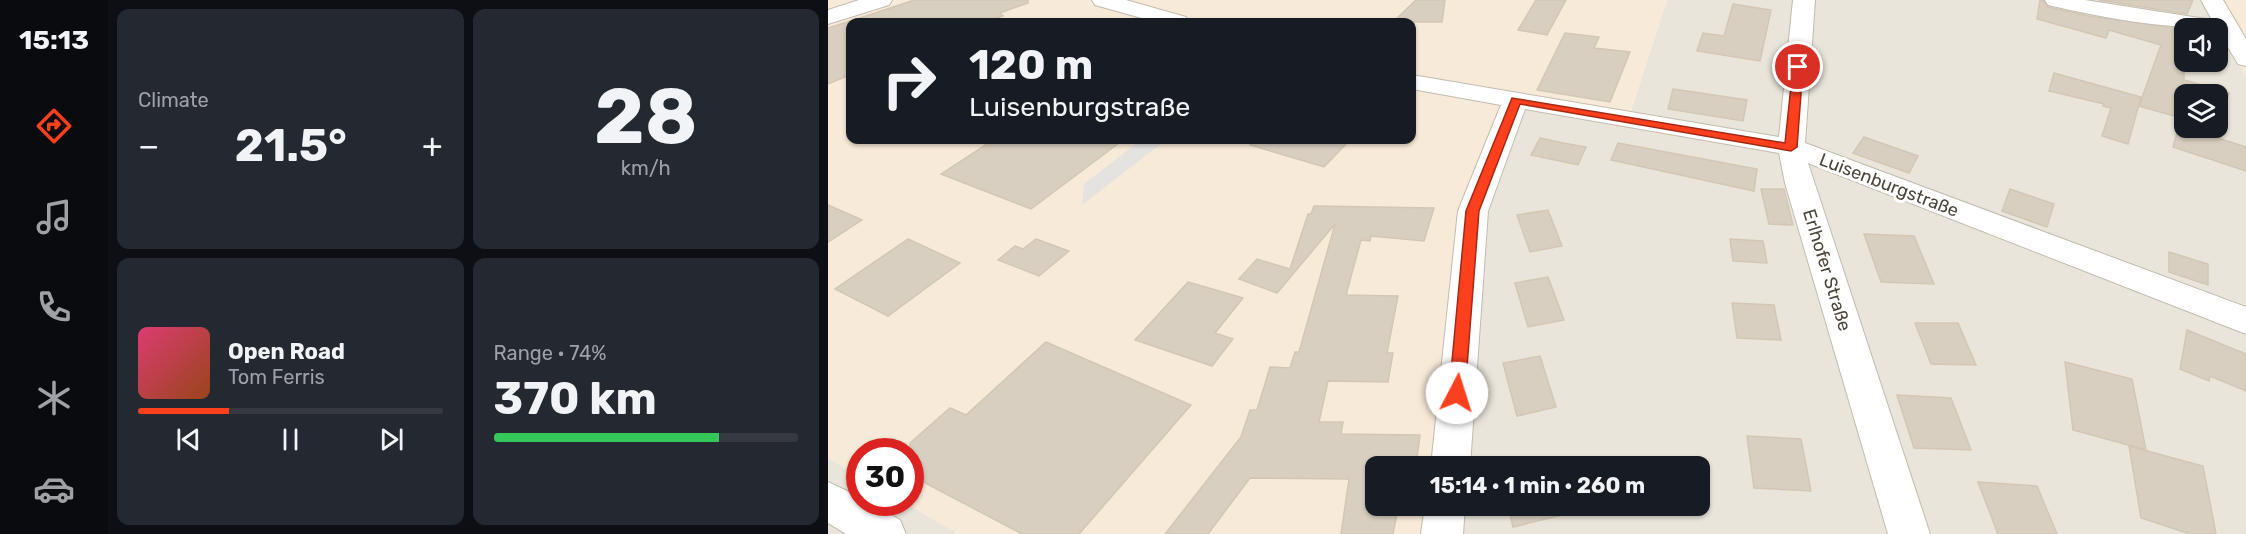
<!DOCTYPE html>
<html lang="en">
<head>
<meta charset="utf-8">
<style>
	:root { --surface:#171b24; --page:#242831; --text:#f1f3f6; --muted:#9ea1a6; --line:#363941; --accent:#fc3f1d }
	body { margin:0; font-family:Rubik,sans-serif; background:var(--page); color:var(--text); height:100vh; display:flex; flex-direction:column; font-size:22px; white-space:nowrap }
	* { box-sizing:border-box; margin:0 }
	p { font-size:20px; color:var(--muted) }
	.icon { flex:none; width:33px; height:33px; fill:none; stroke:currentColor; stroke-width:2; stroke-linecap:round; stroke-linejoin:round }
	.map { position:relative; flex:1; overflow:hidden }
	.side { display:flex; flex-direction:column; gap:9px; padding:9px; background:#0d0f14; width:720px }
	.side>* { flex:none }
	.banner { position:absolute; left:18px; top:18px; width:570px; height:126px; border-radius:12px; box-shadow:0 2px 4px #0004; background:#171b24; color:var(--text); overflow:hidden }
	.tools { position:absolute; left:1346px; top:18px; display:grid; gap:12px }
	.tools a { display:grid; place-items:center; width:54px; height:54px; border-radius:12px; background:var(--surface); box-shadow:0 2px 4px #0004; font-size:30px }
	.speed { position:absolute; left:18px; top:438px; display:flex; gap:12px; font-size:30px; font-weight:700; text-align:center }
	.speed>* { display:grid; place-content:center; width:78px; height:78px; border-radius:50%; background:var(--surface); box-shadow:0 2px 4px #0004; line-height:1 }
	.speed .limit { border:9px solid #d22; background:#fff; color:#111 }
	.pin { position:absolute; display:grid; place-items:center; width:51px; height:51px; color:#fff; margin:-26px; border:3px solid #fff; border-radius:50%; box-shadow:0 2px 6px #0007 }
	.me { position:absolute; width:66px; margin:-33px; rotate:5deg; stroke-linejoin:round; filter:drop-shadow(0 0 4px #0008) }
	.turn { display:flex; align-items:center; gap:21px; height:126px; padding:0 24px; font-size:27px }
	.turn .icon { width:78px; height:78px; stroke-width:2.5 }
	.turn b { display:block; font-size:42px; line-height:51px }
	.big { font-size:45px; font-weight:700; line-height:1.1 }
	.side .widget { flex:1; display:flex; flex-direction:column; justify-content:center; gap:9px; min-width:0; padding:0 21px; border-radius:12px; background:var(--page) }
	.side .dial { align-items:center; gap:0 }
	.dial b { font-size:78px; line-height:1 }
	.song { display:flex; align-items:center; gap:18px }
	.cover { width:72px; height:72px; border-radius:9px; background:linear-gradient(135deg,hsl(340 70% 55%),hsl(20 70% 35%)) }
	.played { height:6px; border-radius:3px; background:linear-gradient(90deg,var(--accent) 30%,var(--line) 30%) }
	.keys { display:flex; justify-content:space-around; direction:ltr }
	.heat { display:flex; justify-content:space-between; align-items:center; font-size:33px; direction:ltr }
	.charge { height:9px; border-radius:4px; background:linear-gradient(90deg,#34c759 74%,var(--line) 0) }
	.side .tiles { flex:1; display:grid; gap:9px; grid-template-columns:repeat(2,1fr) }
	.trip { position:absolute; left:537px; top:456px; width:345px; height:60px; border-radius:12px; background:var(--surface); box-shadow:0 2px 4px #0004; font-weight:700; line-height:60px; text-align:center }
	main { display:flex; flex:1; min-height:0 }
	.menu { display:flex; flex-direction:column; width:108px; justify-content:space-around; align-items:center; background:#090b0e; color:var(--muted) }
	.menu .icon { width:42px; height:42px }
	.menu .on { color:var(--accent) }
	.menu b { font-size:27px; color:var(--text) }
	.map>svg:first-child { display:block }
</style>
</head>
<body>
<main>
<nav class="menu">
<b>15:13</b>
<svg class="icon on" aria-label="directions" viewBox="0 0 24 24"><path d="M12 3l9 9-9 9-9-9zM9 14v-3h6M13 9l2 2-2 2"/></svg>
<svg class="icon" aria-label="music" viewBox="0 0 24 24"><path d="M9 18V5l10-2v13"/><circle cx="6" cy="18" r="3"/><circle cx="16" cy="16" r="3"/></svg>
<svg class="icon" aria-label="phone" viewBox="0 0 24 24"><path d="M5 4h4l2 5-3 2q2 4 5 5l2-3 5 2v4C11 20 4 13 5 4z"/></svg>
<svg class="icon" aria-label="climate" viewBox="0 0 24 24"><path d="M12 3v18M4 7l16 10M4 17L20 7"/></svg>
<svg class="icon" aria-label="car" viewBox="0 0 24 24"><path d="M5 17H2v-5l4-1 3-4h7l3 4 3 1v5h-3M9 17h6M6 11h13"/><circle cx="7" cy="17" r="2"/><circle cx="17" cy="17" r="2"/></svg>
</nav>
<section class="side">
<div class="tiles">
<div class="widget"><p>Climate</p>
<div class="heat"><a>−</a><b class="big">21.5°</b><a>+</a></div>
</div>
<div class="widget dial"><b>28</b><p>km/h</p></div>
<div class="widget">
<div class="song"><i class="cover"></i><div><b>Open Road</b><p>Tom Ferris</p></div></div>
<div class="played"></div>
<div class="keys"><svg class="icon" aria-label="previous" viewBox="0 0 24 24"><path d="M18 5L8 12l10 7zM5 5v14"/></svg><svg class="icon" aria-label="pause" viewBox="0 0 24 24"><path d="M8 5v14M16 5v14"/></svg><svg class="icon" aria-label="next" viewBox="0 0 24 24"><path d="M6 5l10 7-10 7zM19 5v14"/></svg></div>
</div>
<div class="widget"><p>Range · 74%</p><b class="big">370 km</b><div class="charge"></div></div>
</div>
</section>
<div class="map">
<svg width="1418" height="534" viewBox="0 0 1418 534">
	<rect width="100%" height="100%" fill="#f6f3ec"/>
	<!-- residential -->
	<g fill="#eae5da" fill-rule="evenodd">
		<path d="M839,0H1374L1418,76V534H597L600,506H872V466H605L634,241L689,98L801,117ZM1356,28H1389V62H1356ZM1356,94H1389V128H1356Z"/>
		<path d="M0,458L31,476L32,502L77,503L131,534H0Z"/>
	</g>
	<!-- commercial -->
	<g fill="#f7ead8" fill-rule="evenodd">
		<path d="M0,0H839L801,117L690,98L634,241L605,466H548V506H600L597,534H131L77,503L82,502V452H32L31,476L0,458ZM22,22H584V140H22Z"/>
		<path d="M1374,0H1418V76L1384,20Z"/>
	</g>
	<!-- parking -->
	<path fill="#e5e3e0" d="M313,140H338L254,205L256,184Z"/>
	<!-- building -->
	<g fill="#d8cfc1" stroke="#d3c7b4" stroke-width="1.5" fill-rule="evenodd">
		<path d="M86,0H200V3L172,13L175,16L156,22H30L29,19Z"/>
		<path d="M588,0H617L614,22H565Z"/>
		<path d="M708,0H738L719,35L690,30Z"/>
		<path d="M1212,0H1215L1220,7L1261,16L1352,29L1348,38L1356,40V80L1401,93L1390,138L1418,147V171L1345,147L1353,118L1311,106L1333,45L1281,30L1278,38L1209,19ZM1356,94H1389V128H1356Z"/>
		<path d="M1271,0H1365L1359,14Z"/>
		<path d="M905,4L943,10L932,61L869,51L875,33L896,36Z"/>
		<path d="M22,21V75L0,84V28Z"/>
		<path d="M737,33L771,37L766,48L802,52L782,102L709,90Z"/>
		<path d="M1226,73L1313,97L1300,144L1274,136L1283,108L1275,106L1276,104L1221,91Z"/>
		<path d="M845,89L919,100L915,121L840,109Z"/>
		<path d="M1036,137L1090,156L1081,173L1025,153Z"/>
		<path d="M712,138L735,143L758,147L750,165L703,155Z"/>
		<path d="M165,140H295L203,209L113,174Z"/>
		<path d="M423,140H522L496,167L422,145Z"/>
		<path d="M790,143L929,169L926,191L783,160Z"/>
		<path d="M933,189H956L965,225L941,224Z"/>
		<path d="M1182,189L1226,204L1219,227L1174,211Z"/>
		<path d="M0,205L34,220L0,242Z"/>
		<path d="M486,206L606,208L596,241L543,236L542,241L533,240L518,295L570,296L559,353H565L560,382L500,381L491,422H515L513,434L592,435L588,466H548V514H569L565,534H513L521,479L422,478L380,534H337L413,437L422,410H429L442,367L462,368L467,352H471L507,224L449,293L411,279L429,259L462,269L480,214H483Z"/>
		<path d="M720,210L734,246L702,252L689,215Z"/>
		<path d="M1036,234L1086,236L1106,284L1053,282Z"/>
		<path d="M80,239L132,263L60,316L7,289Z"/>
		<path d="M208,239L241,251L211,276L170,260L187,246L195,249Z"/>
		<path d="M902,239L935,241L939,263L905,261Z"/>
		<path d="M1341,252L1380,264V285L1341,272Z"/>
		<path d="M720,277L736,320L700,327L687,283Z"/>
		<path d="M360,282L415,298L387,333L405,339L384,366L307,340Z"/>
		<path d="M904,303L946,305L953,340L909,338Z"/>
		<path d="M1087,323H1130L1148,365L1103,364Z"/>
		<path d="M1359,330L1418,354V391L1382,376L1381,381L1352,369Z"/>
		<path d="M218,342L363,405L251,534H194L82,475V443L122,408L138,415Z"/>
		<path d="M712,356L728,407L689,416L675,363Z"/>
		<path d="M1237,362L1304,379L1318,450L1245,430Z"/>
		<path d="M1069,395L1123,398L1143,450L1086,448Z"/>
		<path d="M919,436L973,439L983,491L926,488Z"/>
		<path d="M1301,446L1375,466L1388,534H1362L1313,518Z"/>
		<path d="M1150,482L1209,486L1229,534H1170Z"/>
		<path d="M680,506H743V513L685,527Z"/>
	</g>
	<g fill="none" stroke-linecap="round" stroke-linejoin="round">
		<!-- minor casing -->
		<g stroke="#c2bbae" stroke-width="2">
			<g id="minor">
				<path d="M31,0H64L61,5L0,24V10Z"/>
				<path d="M264,0H298L358,17L361,22H328L267,5Z"/>
				<path d="M965,0H987L977,143L1418,307V334L980,163L1102,534H1060L957,183L951,153L697,109L660,211L642,466H603L630,211L673,105L584,89V75L951,137Z"/>
				<path d="M1217,0H1257L1384,20L1373,0H1395L1418,39V66L1410,64L1392,34H1389V28C1333,28 1275,18 1220,5Z"/>
				<path d="M0,482L32,497V502H41L72,520L78,534H18L0,523Z"/>
				<path d="M597,506H637L635,534H593Z"/>
			</g>
		</g>
		<!-- minor -->
		<use href="#minor" fill="#fff" fill-rule="evenodd"/>
	</g>
	<!-- route -->
	<path fill="#fc3f1d" stroke="#a42913" stroke-width="1.5" d="M970,64L975,67L969,147L963,151L692,104L651,211L637,393L634,397L629,399L623,397L621,393L638,211L684,98L957,143L965,67Z"/>
	<g text-anchor="middle" stroke-width="6" stroke-linejoin="round" paint-order="stroke">
		<!-- street labels -->
		<g font-size="18" fill="#4b4439" stroke="#fff">
			<text transform="translate(1061 185) rotate(21)" y="6">Luisenburgstraße</text>
			<text transform="translate(999 270) rotate(73)" y="6">Erlhofer Straße</text>
		</g>
	</g>
</svg>
<div class="tools">
<a><svg class="icon" aria-label="sound" viewBox="0 0 24 24"><path d="M4 9h4l5-4v14l-5-4H4zM17 9q2 3 0 6"/></svg></a>
<a><svg class="icon" aria-label="layers" viewBox="0 0 24 24"><path d="M12 4l9 5-9 5-9-5zM3 14l9 5 9-5"/></svg></a>
</div>
<div class="speed"><div class="limit">30</div></div>
<div class="pin" style="left:970px;top:67px;background:#d93025"><svg class="icon" aria-label="arrive" viewBox="0 0 24 24"><path d="M6 21V4h12l-3 4 3 4H6"/></svg></div>
<svg class="me" style="left:629px;top:393px" viewBox="-20 -20 40 40"><circle r="19" fill="#fff"/><path d="M0-13L10 11 0 6-10 11z" fill="#fc3f1d"/></svg>
<div class="trip">15:14 · 1 min · 260 m</div>
<div class="banner">
<div class="turn"><svg class="icon" aria-label="right" viewBox="0 0 24 24"><path d="M7 20v-9h11M14 6l5 5-5 5"/></svg><div><b>120 m</b>Luisenburgstraße</div></div>
</div>
</div>
</main>
</body>
</html>
